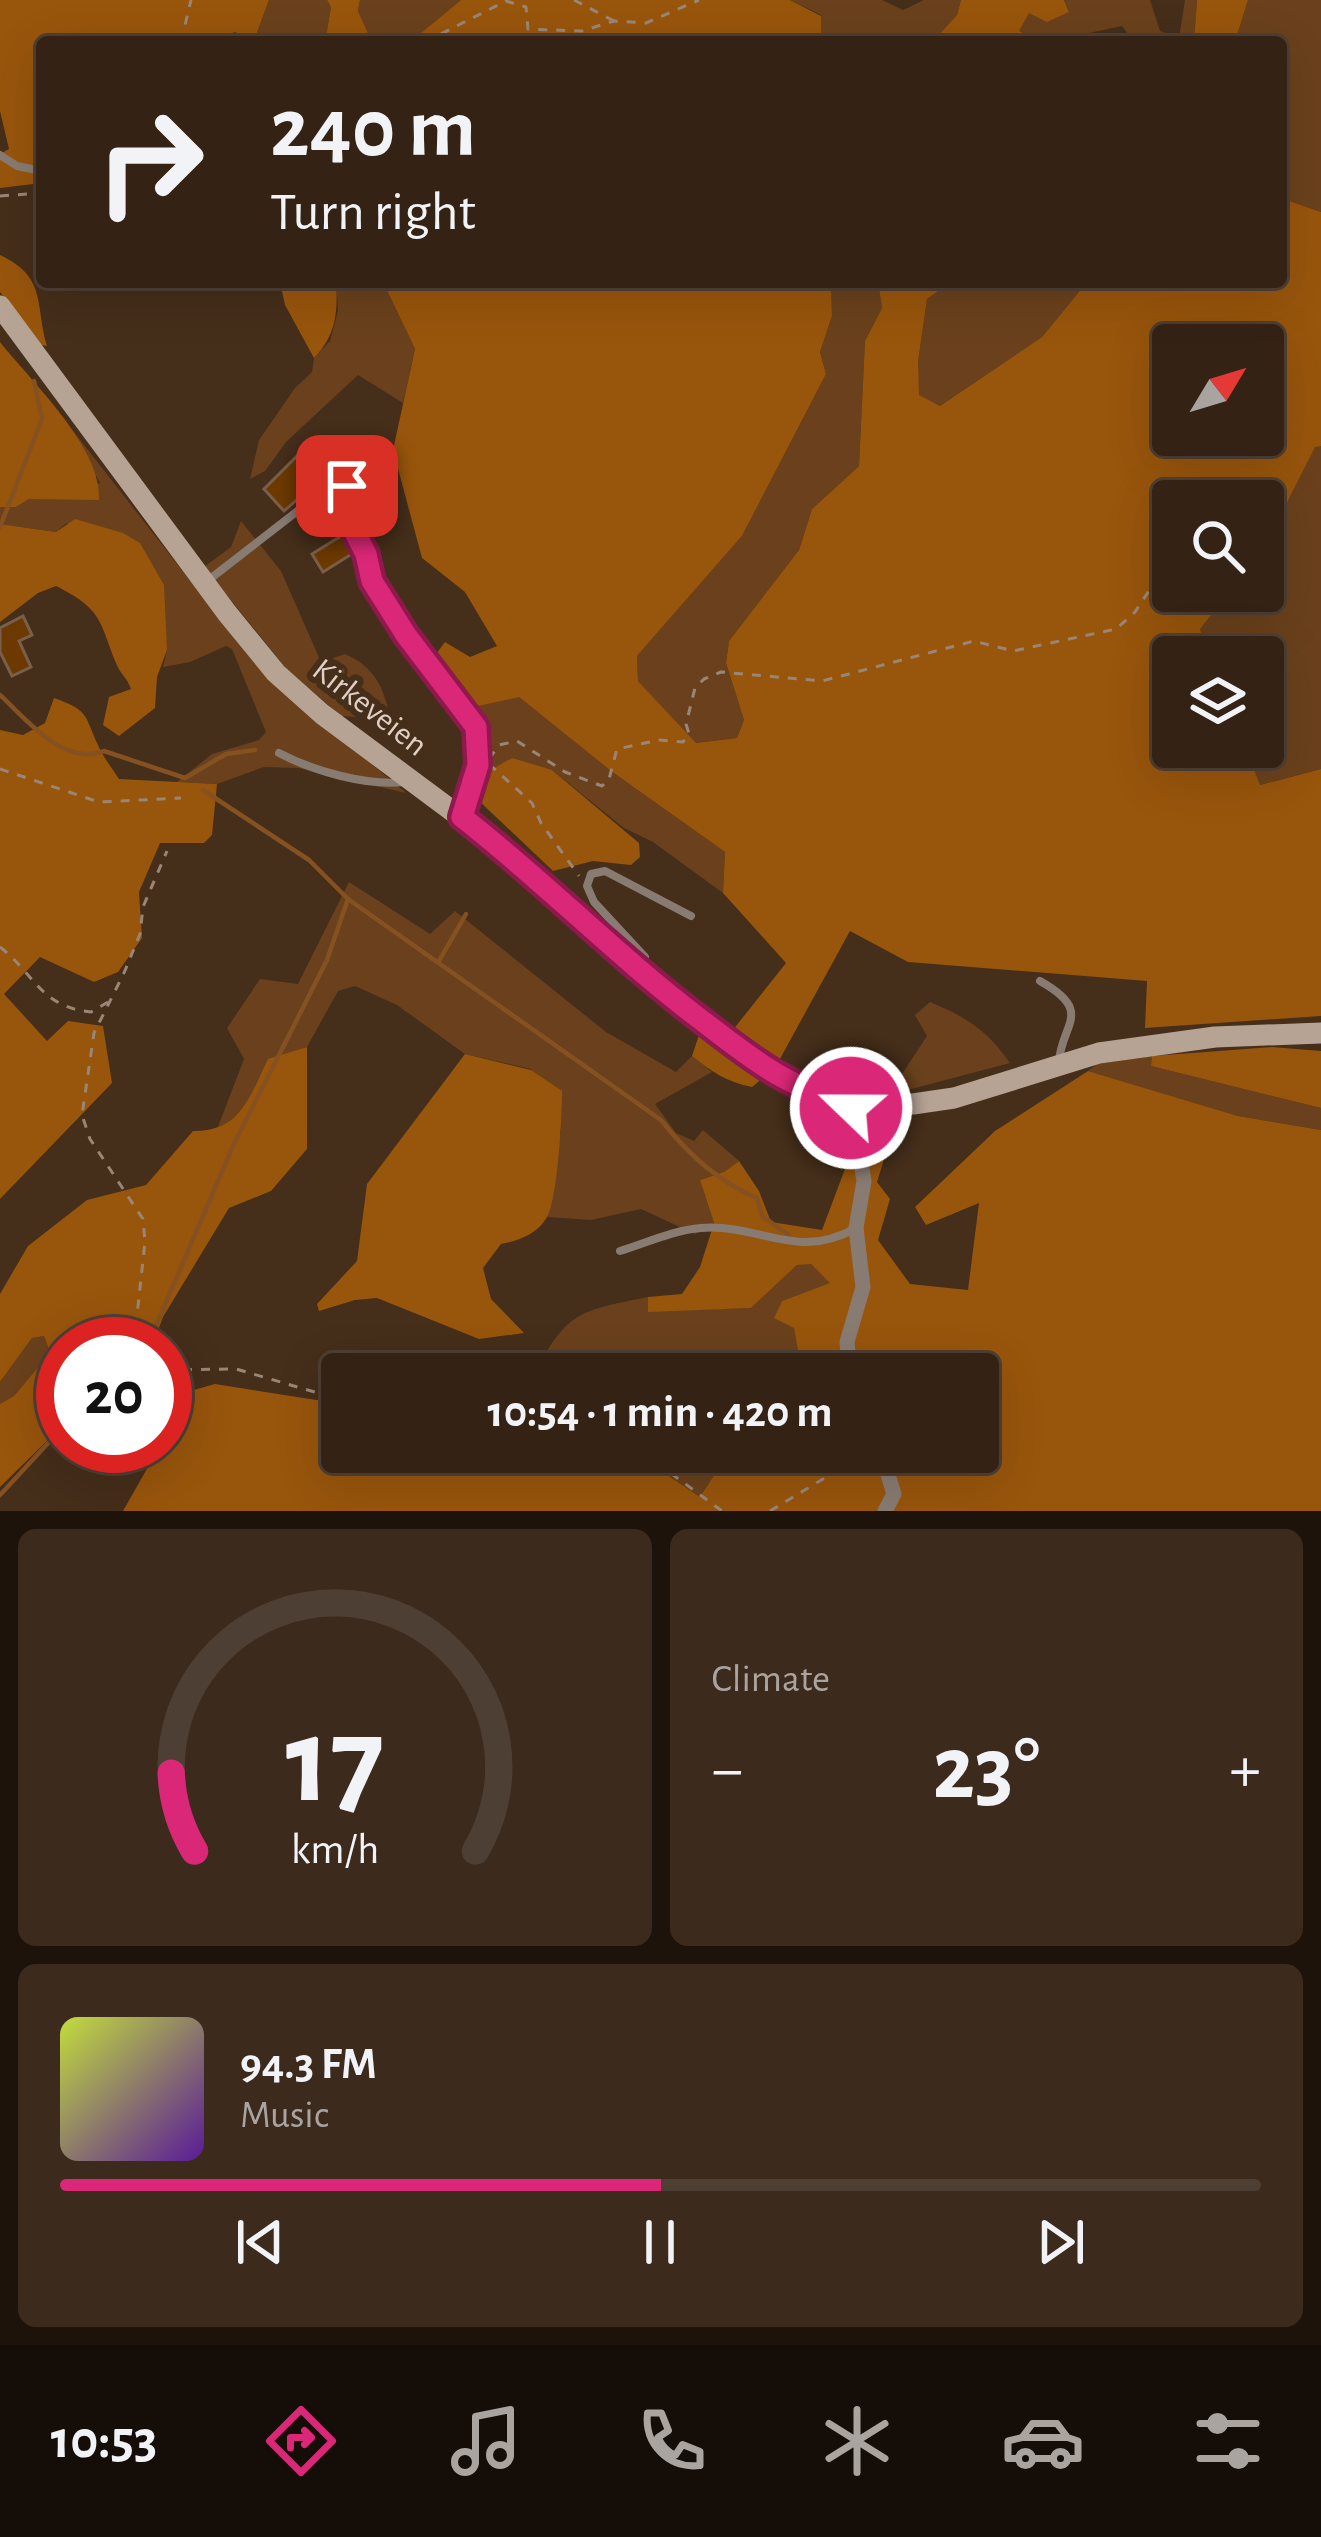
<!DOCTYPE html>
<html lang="en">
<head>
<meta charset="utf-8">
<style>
	:root { --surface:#342214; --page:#3c2a1d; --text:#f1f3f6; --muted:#a9a4a0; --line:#4e3f34; --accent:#db2777 }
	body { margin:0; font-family:"Alegreya Sans",sans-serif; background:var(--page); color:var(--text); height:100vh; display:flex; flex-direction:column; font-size:45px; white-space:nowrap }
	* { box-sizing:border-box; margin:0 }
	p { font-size:39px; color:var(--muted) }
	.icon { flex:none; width:66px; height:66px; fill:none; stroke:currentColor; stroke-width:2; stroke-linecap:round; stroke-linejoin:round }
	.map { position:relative; height:1511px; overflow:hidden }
	.sheet { display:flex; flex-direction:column; gap:18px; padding:18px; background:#1d130b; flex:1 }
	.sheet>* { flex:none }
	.top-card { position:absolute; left:36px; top:36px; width:1251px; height:252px; border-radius:12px; box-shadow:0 12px 48px #0002,0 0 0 3px var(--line); background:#342214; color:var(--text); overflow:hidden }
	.needle { width:78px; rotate:52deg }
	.fabs { position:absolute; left:1152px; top:324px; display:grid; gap:24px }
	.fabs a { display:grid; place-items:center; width:132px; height:132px; border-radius:12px; background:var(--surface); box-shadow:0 12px 48px #0002,0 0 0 3px var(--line); font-size:60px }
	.speed { position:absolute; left:36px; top:1317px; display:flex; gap:24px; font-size:60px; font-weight:700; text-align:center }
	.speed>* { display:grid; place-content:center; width:156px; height:156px; border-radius:50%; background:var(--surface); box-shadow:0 12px 48px #0002,0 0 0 3px var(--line); line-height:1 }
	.speed .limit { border:18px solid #d22; background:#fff; color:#111 }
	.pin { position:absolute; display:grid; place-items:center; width:102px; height:102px; color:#fff; margin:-51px; border-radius:24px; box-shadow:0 6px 18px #0006 }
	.me { position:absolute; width:132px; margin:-66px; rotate:292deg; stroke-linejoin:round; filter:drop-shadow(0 0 9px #0008) }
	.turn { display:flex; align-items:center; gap:42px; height:252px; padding:0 36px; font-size:54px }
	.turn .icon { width:156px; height:156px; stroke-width:2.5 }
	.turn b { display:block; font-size:84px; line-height:102px }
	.big { font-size:90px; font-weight:700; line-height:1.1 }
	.sheet .card { flex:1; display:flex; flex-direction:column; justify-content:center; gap:18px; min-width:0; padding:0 42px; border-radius:18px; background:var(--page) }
	.sheet .dial { align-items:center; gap:0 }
	.dial svg { height:312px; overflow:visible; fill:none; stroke:var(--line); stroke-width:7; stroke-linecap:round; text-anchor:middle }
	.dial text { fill:var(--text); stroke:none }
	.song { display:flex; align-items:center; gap:36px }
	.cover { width:144px; height:144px; border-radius:18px; background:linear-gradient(135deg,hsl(70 70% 55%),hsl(270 70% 35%)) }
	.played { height:12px; border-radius:6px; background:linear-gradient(90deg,var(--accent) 50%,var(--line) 50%) }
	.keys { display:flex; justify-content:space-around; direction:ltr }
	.heat { display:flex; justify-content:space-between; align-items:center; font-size:66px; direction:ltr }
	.sheet .tiles { flex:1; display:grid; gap:18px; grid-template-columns:1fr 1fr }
	.card:last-child { grid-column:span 2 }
	.trip { position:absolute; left:321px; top:1353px; width:678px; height:120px; border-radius:12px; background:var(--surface); box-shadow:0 12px 48px #0002,0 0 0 3px var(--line); font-weight:700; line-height:120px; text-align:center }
	.tab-bar { display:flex; height:192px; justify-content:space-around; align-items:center; background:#150e08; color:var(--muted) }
	.tab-bar .icon { width:84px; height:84px }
	.tab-bar .current { color:var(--accent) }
	.tab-bar b { font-size:54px; color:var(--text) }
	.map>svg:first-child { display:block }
</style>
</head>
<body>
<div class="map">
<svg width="1321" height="1511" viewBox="0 0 1321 1511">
	<rect width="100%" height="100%" fill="#452e1a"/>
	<!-- green -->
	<g fill="#6a411c">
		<path d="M269,0H327L331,7L325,42H261L255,38Z"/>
		<path d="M360,0H461L410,42H372L358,11Z"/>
		<path d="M790,0H882L903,10L924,0H961L957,15L932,42H787L821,32V15Z"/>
		<path d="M1064,0H1150L1160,31L1179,38L1185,0H1197L1194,42H1134L1122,26L1047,42L1018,31L1029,12L1069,11Z"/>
		<path d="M1248,0H1321V212L1281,198V42H1235Z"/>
		<path d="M336,282H383L415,349L403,403L358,375L286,442L265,471L250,479L259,440L295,388L312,372L314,358L330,341L338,311Z"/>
		<path d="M831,282H878L882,308L865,341L859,466L812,509L799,550L729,641L726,663L744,720L737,738L695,743L638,681L637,656L742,536L826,374L820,352L832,316Z"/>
		<path d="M951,282H1087L1042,337L940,406L918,395V362L927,299Z"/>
		<path d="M70,427L260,670L406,793L298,768L264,767L217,784L177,782L212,754L259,740L266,732L232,649L226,646L190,662L163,667L167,650L67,523L56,532L0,524V507H16L29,499L100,483Z"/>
		<path d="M1315,446H1321V769L1259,785L1245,747H1263V657H1211L1200,629L1231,591H1263V550Z"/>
		<path d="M241,521L281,571L321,662L345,654C372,666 382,683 389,712L384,719L341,716L286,668L204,567L231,547Z"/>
		<path d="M413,640L430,662L519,697L611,771L725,852L723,893L653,842L624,828L552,770L487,772L477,799L466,790C489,732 441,682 403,642Z"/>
		<path d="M349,882L430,934L455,911L606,1032L676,1072L692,1056L712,1072L655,1104L676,1133L694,1141L703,1130L739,1161L724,1172L700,1180L714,1223L695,1234L641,1209L591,1220L547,1217L561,1130L531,1069L465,1054L397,1005L355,986L338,991L307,1047L268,1060L243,1111L216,1132L244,1059L227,1028L260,979L298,984Z"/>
		<path d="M930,1002C966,1017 987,1030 1010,1063L904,1091L902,1074L927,1036L915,1015Z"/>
		<path d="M1152,1056L1151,1066L1321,1108V1130L1238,1116L1088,1071L1097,1064Z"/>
		<path d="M798,1264H811L831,1283L782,1301L775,1317L794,1327L802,1374H534C568,1310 580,1311 648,1297V1311L751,1308Z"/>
		<path d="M44,1336L50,1353L14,1396L0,1404V1382L32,1338Z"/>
		<path d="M633,1452H729L700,1497Z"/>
	</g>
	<!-- forest -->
	<g fill="#98550c" fill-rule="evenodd">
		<path d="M0,0H269L255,38L234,32L227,42H42V183L0,188V154L9,149L0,111Z"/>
		<path d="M327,0H360L358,11L372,42H325L331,7Z"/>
		<path d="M461,0H790L821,16V33L787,42H410Z"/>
		<path d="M961,0H1064L1069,12L1047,22L1029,13L1019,31L1042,42H932L957,15Z"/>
		<path d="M1197,0H1248L1235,42H1194Z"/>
		<path d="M1281,198L1321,212V446L1315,447L1263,550V501H1173V591H1231L1200,629L1211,657H1173V747H1245L1260,785L1321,769V1016L1145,1028L1147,981L908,962L850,931L775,1068L752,1087C727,1082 712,1072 692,1056L700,1032L721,1045L786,963L723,893L725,852L611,771L519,697L478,706L430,662L445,642L470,657L497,646L465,592L422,558L393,450L415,349L383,282H831L832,316L820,352L826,374L742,536L637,656L638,681L696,743L737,738L744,720L726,663L729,641L799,550L812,509L859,466L865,341L882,308L878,282H951L927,299L918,362L919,395L940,406L1042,337L1087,282H1281ZM1173,345H1263V435H1173Z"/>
		<path d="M0,255C47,277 35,304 47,346L41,345L0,292Z"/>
		<path d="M280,282H336C338,313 336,335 314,358L285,305Z"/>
		<path d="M0,342C31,381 103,449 99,500L29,499L16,507H0Z"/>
		<path d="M75,519L123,533L140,543L164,585L167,650L157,677L155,708L119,736L103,725L109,697L131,689C127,677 120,674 116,663C99,620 102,609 56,586L38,593L0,622V524L56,532Z"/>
		<path d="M54,698C90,711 84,715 98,745C103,757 112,768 119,779L217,784L212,835L204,843H160L139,892L142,938L118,972L94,982L40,957L4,994L47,1041L68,1021L103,1026L112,1083L0,1199V730L23,735L45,723Z"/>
		<path d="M512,758L552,770L639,843L640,857L631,865L593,861L553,871L477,799L487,772Z"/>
		<path d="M307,1047V1149L271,1191L229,1208L163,1317L153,1344H63V1425L0,1487V1404L14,1396L50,1353L44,1336L32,1338L0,1382V1294L28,1246L87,1200L146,1185L193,1131C241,1132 249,1097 268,1059Z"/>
		<path d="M1272,1047L1321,1051V1108L1151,1066L1152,1056Z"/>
		<path d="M465,1054L531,1070L562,1091C562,1117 558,1193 548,1215C539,1234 518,1241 501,1244L483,1268L491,1299L524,1333L479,1339L377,1298L355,1300L319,1311L317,1304L357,1261L367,1184Z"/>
		<path d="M1088,1071L1238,1116L1321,1130V1511H123L152,1460L149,1446H165V1398L215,1384L342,1404V1452H633L700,1497L729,1452H978V1374H802L794,1328L774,1318L782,1301L830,1283L811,1264L797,1265L751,1308L648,1312V1297L682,1294L700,1267L714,1223L700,1180L724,1172L739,1161L759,1191L771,1222L822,1230L848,1161L877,1120L895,1124L877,1182L890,1199L878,1240L910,1284L968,1290L979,1203L926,1225L915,1207L995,1131Z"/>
	</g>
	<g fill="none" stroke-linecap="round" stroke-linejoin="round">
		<!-- stream -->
		<g stroke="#865121" stroke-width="4.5">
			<path d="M0,527L42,419L34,381"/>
			<path d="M0,695C27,720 64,767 104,751L185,778L226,754L255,750"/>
			<path d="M203,790L309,860L348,899L661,1120C687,1153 718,1182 757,1198L762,1216L789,1235"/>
			<path d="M439,961L466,914"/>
			<path d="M149,1342L233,1146L327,960L348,899"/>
			<path d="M0,1495L63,1427"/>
		</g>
	</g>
	<!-- building -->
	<g fill="#6c3901" stroke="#795f4a" stroke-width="3">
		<path d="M312,441L336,465L284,511L264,489Z"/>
		<path d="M346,533L355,552L323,572L312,554Z"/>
		<path d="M23,616L32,635L19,641L31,667L12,676L0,652V628Z"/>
	</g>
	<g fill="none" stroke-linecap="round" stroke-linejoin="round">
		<!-- path -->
		<g stroke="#998677" stroke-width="3" stroke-dasharray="9 9" stroke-linecap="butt">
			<path d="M574,0L614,21"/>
			<path d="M181,42L191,0"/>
			<path d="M425,42L506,1L526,7L528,29L582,31L614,21L646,23L699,0"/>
			<path d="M0,196L42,193"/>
			<path d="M489,759L499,745L517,741L565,772L602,786L609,779L617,749L659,740L683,742L689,734L686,724L695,688L704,679L721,672L822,681L974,641L1013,651L1116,629L1135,612L1173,554"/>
			<path d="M489,764L532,803L541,823L579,876"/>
			<path d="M0,769L99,802L181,798"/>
			<path d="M0,947C34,973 40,1007 91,1012L108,1002"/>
			<path d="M138,1344L135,1334L145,1242L143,1219L90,1139L82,1115L94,1033L124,973L140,934L143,907L167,851"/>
			<path d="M165,1370L236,1369L342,1400"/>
			<path d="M642,1452L722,1511"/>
			<path d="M770,1511L866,1453"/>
		</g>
		<!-- service -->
		<g stroke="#887b72" stroke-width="8">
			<path d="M0,155L17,166L42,171"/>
			<path d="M354,457L346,515L366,554L372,581L406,635L476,727L478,765L463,815"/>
			<path d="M206,582L313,499"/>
			<path d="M279,753C313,771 366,786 404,782"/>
			<path d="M637,969L645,957L594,902L587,886L591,874L605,871L691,916"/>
			<path d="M1040,981C1095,1012 1061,1024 1059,1062"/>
			<path d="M851,1104L857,1136"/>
			<path d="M620,1251C646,1243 674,1230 701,1228C760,1223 796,1262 856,1228"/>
		</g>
		<!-- minor -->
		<g stroke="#887b72" stroke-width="15">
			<path d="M850,1374L847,1342L863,1287L856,1228L864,1181L857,1136"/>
			<path d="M881,1452L894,1494L885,1511"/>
		</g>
		<!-- secondary -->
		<path stroke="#b7a394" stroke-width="21" d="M0,306L227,613L276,673L322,714L498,845L636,970L778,1076L838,1100L913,1104L954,1098L1099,1053L1215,1037L1321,1033"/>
	</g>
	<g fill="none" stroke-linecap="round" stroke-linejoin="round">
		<!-- route casing -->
		<g stroke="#8e194d" stroke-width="30">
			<path id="route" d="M347,486L346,515L366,554L372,581L406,635L476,727L478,765L462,817C544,881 617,956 700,1019C747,1055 791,1092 851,1102V1108"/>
		</g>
		<!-- route -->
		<use href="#route" stroke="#db2777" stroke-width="21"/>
	</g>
	<g text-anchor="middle" stroke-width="12" stroke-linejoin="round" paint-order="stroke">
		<!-- street labels -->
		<g font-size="33" fill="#e0d0c5" stroke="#452e1a">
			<text transform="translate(371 706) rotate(38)" y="12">Kirkeveien</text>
		</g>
	</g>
</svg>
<div class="fabs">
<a><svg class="needle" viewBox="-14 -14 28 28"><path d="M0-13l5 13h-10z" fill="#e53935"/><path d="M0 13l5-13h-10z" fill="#a9a4a0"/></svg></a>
<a><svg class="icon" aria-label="search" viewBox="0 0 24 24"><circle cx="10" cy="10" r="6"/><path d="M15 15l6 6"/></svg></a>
<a><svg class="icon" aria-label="layers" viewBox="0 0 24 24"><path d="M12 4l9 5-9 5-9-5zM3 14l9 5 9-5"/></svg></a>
</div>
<div class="speed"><div class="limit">20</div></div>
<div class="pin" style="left:347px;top:486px;background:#d93025"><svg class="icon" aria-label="arrive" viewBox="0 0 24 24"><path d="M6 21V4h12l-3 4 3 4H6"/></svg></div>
<svg class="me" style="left:851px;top:1108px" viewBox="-20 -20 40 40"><circle r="17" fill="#db2777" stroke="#fff" stroke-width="3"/><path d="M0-11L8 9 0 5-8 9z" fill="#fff"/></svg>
<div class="trip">10:54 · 1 min · 420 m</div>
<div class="top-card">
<div class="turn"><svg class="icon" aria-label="right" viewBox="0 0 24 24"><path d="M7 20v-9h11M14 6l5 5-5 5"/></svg><div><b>240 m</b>Turn right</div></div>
</div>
</div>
<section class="sheet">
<div class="tiles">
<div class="card dial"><svg viewBox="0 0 100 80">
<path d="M14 69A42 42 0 1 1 86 69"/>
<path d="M14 69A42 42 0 0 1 8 49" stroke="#db2777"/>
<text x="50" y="56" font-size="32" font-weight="700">17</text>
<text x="50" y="72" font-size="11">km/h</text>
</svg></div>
<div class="card"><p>Climate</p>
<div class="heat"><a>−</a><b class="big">23°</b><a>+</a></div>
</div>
<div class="card">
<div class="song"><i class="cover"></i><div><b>94.3 FM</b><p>Music</p></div></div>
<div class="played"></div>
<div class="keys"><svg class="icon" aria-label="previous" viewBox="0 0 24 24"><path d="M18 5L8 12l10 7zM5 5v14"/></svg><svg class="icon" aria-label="pause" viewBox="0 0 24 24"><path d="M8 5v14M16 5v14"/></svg><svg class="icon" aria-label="next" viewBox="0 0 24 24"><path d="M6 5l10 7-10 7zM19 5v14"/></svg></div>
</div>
</div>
</section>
<nav class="tab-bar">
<b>10:53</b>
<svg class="icon current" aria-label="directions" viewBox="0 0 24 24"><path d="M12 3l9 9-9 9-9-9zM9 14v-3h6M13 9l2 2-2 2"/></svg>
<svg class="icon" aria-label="music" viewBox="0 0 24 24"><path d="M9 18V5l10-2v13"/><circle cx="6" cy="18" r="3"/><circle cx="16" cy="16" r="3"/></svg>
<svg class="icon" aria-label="phone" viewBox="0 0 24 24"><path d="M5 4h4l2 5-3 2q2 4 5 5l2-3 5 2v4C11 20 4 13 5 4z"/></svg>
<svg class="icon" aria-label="climate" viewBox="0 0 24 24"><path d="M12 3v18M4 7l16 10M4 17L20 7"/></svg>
<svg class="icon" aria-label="car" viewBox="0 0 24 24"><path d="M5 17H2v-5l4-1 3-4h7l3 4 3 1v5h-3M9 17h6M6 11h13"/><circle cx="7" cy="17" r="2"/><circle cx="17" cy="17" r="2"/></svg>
<svg class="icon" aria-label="filters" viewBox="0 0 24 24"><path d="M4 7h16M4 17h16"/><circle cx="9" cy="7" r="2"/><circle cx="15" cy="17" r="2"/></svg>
</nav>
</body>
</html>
